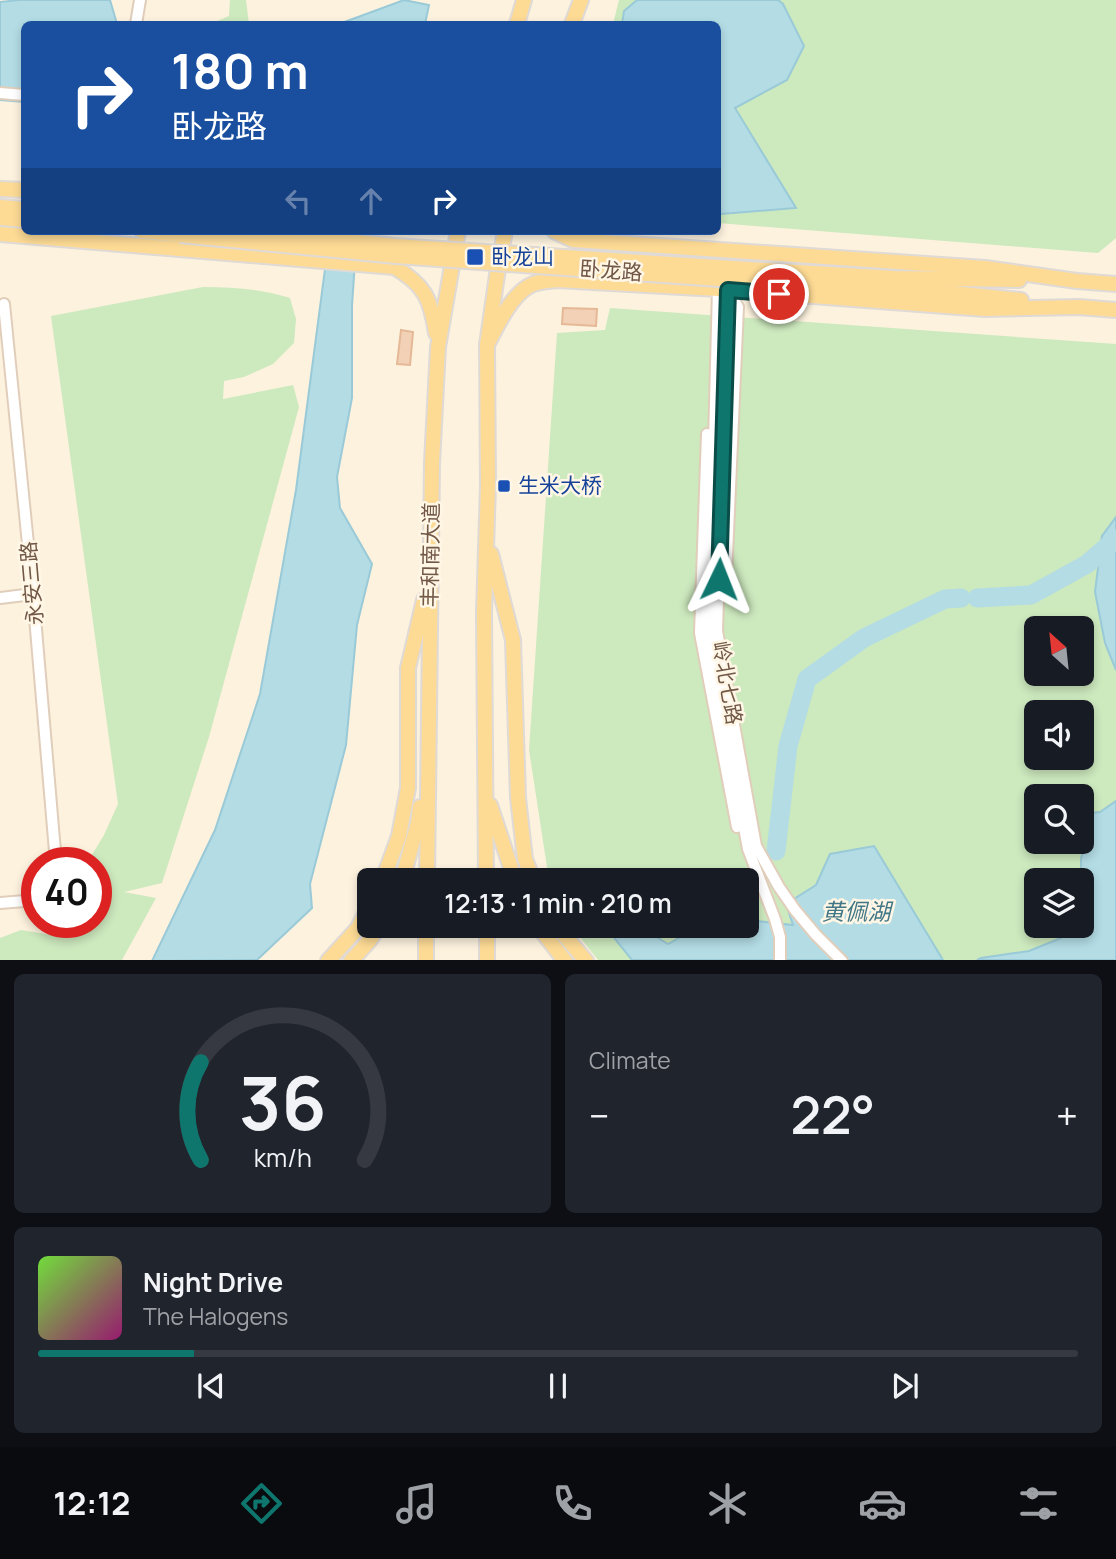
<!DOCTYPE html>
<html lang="en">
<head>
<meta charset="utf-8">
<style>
	:root { --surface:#171b24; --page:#20242c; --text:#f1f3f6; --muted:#9ea1a6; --line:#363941; --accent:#0f766e }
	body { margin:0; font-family:Manrope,"Noto Sans SC",sans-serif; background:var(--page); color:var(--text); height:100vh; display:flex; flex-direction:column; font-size:26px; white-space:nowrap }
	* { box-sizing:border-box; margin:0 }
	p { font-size:23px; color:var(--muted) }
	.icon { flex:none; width:38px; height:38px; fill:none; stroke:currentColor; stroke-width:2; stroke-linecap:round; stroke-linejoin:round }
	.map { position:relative; height:960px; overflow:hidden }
	.details { display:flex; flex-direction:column; gap:14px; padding:14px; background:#0d0f14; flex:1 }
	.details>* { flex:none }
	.banner { position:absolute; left:21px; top:21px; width:700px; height:214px; border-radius:10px; box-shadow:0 4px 10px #0003; background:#1a4fa0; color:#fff; overflow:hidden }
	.needle { width:46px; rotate:333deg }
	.controls { position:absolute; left:1024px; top:616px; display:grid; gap:14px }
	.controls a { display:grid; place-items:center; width:70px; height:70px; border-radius:10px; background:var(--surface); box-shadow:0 4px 10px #0003; font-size:35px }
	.speed { position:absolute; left:21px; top:847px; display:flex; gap:14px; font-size:35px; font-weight:700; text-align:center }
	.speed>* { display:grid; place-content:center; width:91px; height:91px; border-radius:50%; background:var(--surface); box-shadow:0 4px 10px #0003; line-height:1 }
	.speed .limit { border:10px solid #d22; background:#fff; color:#111 }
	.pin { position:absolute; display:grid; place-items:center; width:60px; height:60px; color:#fff; margin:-30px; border:4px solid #fff; border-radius:50%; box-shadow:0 2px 7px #0007 }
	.me { position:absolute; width:77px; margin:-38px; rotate:2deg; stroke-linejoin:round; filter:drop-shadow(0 0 5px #0008) }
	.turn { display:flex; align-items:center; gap:24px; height:147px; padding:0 35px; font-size:32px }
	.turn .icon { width:91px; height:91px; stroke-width:2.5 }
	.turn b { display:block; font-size:49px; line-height:60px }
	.lanes { display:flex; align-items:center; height:66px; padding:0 35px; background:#0003; justify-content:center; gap:35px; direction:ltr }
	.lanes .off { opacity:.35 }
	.big { font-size:52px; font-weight:600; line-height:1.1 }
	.details .widget { flex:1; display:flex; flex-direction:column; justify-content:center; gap:10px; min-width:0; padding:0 24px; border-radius:10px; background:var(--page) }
	.details .dial { align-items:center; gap:0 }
	.dial svg { height:182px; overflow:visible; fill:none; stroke:var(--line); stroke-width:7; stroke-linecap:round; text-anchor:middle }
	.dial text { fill:var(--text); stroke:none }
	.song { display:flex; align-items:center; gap:21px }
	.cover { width:84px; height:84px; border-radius:10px; background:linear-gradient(135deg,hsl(100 70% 55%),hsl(320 70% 35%)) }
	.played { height:7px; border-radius:4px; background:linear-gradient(90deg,var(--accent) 15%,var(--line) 15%) }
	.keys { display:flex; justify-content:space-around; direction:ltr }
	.heat { display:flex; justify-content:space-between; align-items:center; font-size:38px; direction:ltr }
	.details .tiles { flex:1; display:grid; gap:14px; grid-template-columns:1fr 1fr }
	.widget:last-child { grid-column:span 2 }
	.trip { position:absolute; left:357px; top:868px; width:402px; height:70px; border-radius:10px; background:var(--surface); box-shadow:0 4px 10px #0003; font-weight:600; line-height:70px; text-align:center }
	.menu { display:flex; height:112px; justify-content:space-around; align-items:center; background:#090b0e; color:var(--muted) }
	.menu .icon { width:49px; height:49px }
	.menu .active { color:var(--accent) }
	.menu b { font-size:32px; color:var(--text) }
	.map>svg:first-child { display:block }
</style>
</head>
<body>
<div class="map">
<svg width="1116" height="961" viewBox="0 0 1116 961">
	<rect width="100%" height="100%" fill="#fcf2de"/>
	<!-- green -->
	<g fill="#cde9be" fill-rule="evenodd">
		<path d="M230,0H246L249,24H210L229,16Z"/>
		<path d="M619,0H1116V238L1098,253L718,223V24H613Z"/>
		<path d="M203,287C233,287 262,289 290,298L296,319L294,343L273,364L244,377L224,381L223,399L293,385L299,407L209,737L162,883L124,892L156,898L122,960H0V938L21,930L64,937L71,922H96V863H87L104,835L118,804L51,316Z"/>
		<path d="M610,308L1116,344V960H598L571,926H747V880H549L529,750L557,333L605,330ZM1036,628H1082V674H1036ZM1036,712H1082V758H1036ZM1036,796H1082V842H1036ZM1036,880H1082V926H1036Z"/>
	</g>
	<!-- water -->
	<g fill="#b3dce5" stroke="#9acad7" stroke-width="2">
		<path d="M19,0H110L117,24H24V102L0,100V2Z"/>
		<path d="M404,0L429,5L425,24H339Z"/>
		<path d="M637,0H778L783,4L804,46L787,80L735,108L796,208L721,214L718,212V24H622L624,11Z"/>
		<path d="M330,231H357L352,306V398L337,477L340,508L372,564L357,625L346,745L310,884L312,908L257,960L152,961L215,830L260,694L296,490Z"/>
		<path d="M1116,517V670L1105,643L1095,592L1102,536Z"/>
		<path d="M1116,801V960H977L981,958L1029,951L1061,938L1062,926H1082L1081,859L1086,836L1082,826V814L1100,812Z"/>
		<path d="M874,846L943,960H632L615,939L609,926H639L668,944L700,926H747V920L793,925L786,904L816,885L830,854Z"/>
	</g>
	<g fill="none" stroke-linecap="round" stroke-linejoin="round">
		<!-- river -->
		<g stroke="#b3dce5" stroke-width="19">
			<path d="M977,598L1031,595L1087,564L1116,539"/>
			<path d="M776,851L788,746L807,679L864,638L945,599L961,598"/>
		</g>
	</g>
	<!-- building -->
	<g fill="#f2d1b6" stroke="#e5b896" stroke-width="2">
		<path d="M563,308L597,309L596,326L562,324Z"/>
		<path d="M401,330L413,332L410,365L397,364Z"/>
	</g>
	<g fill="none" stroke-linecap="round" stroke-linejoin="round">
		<!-- minor casing -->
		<g stroke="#e0cebb" stroke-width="14">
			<g id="minor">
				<path d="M136,24L140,0"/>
				<path d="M0,93L24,95"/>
				<path d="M718,289L709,633L748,849L775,919L780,937V961"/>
				<path d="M728,290L717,631L756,846L779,887L795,910L816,935L842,961"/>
				<path d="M4,304L33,594L56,863"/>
				<path d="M707,434L700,633L737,827"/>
				<path d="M726,578L738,307L728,290"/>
				<path d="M0,598L33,594"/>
				<path d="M0,903L37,900"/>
			</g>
		</g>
		<!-- major casing -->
		<g stroke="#e0dad7" stroke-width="18">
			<g id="major">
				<path d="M517,24L524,0"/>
				<path d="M572,24L581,0"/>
				<path d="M0,189L24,190"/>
				<path d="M0,207L24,209"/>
				<path d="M0,218L24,220"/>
				<path d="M142,231L180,235"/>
				<path d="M554,231L573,240L985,268L1077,281L1116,284"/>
				<path d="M0,234L394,267C424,284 431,299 436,333"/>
				<path d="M748,269L894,278L1019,280"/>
				<path d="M747,281L953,293L1021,300"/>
				<path d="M487,345C497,326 510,297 529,286C537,281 547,281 557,280L718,289L985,309L1079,307L1116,310"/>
				<path d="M491,554L513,640L518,798L525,859L533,880"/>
				<path d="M490,805L515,880"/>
				<path d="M383,880L399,836L408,788V668L424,600"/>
				<path d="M402,880L418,823L420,807"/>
				<path d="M427,880L432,463L438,347L458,231"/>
				<path d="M486,880L484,613L488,485L487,345L497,275L505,231"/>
				<path d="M487,926V961"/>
				<path d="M538,926L565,961"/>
				<path d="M558,926L565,936L586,961"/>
				<path d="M328,961L358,928L369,907"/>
				<path d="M351,961L369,941L379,926"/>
				<path d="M426,961V926"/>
			</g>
		</g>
		<!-- minor -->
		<use href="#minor" stroke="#fff" stroke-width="10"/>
		<!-- major -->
		<use href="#major" stroke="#fddb95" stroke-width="14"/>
		<!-- major-bridge casing -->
		<g stroke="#e0dad7" stroke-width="18" stroke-linecap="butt">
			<g id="major-bridge">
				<path d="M252,231L395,246L748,269"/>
				<path d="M180,235L396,256L747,281"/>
			</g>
		</g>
		<!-- major-bridge -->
		<use href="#major-bridge" stroke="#fddb95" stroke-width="14"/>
	</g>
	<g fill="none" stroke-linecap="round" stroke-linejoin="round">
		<!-- route casing -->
		<g stroke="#0a4d48" stroke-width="18">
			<path id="route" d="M719,579L728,290L779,294"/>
		</g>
		<!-- route -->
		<use href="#route" stroke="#0f766e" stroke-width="12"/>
	</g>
	<!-- markers -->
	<g fill="#1a4fb4" stroke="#fff6e5" stroke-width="2.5">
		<rect x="466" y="248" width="18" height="18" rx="3.5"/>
		<rect x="497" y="479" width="14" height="14" rx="3.5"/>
	</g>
	<g text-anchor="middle" stroke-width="5" stroke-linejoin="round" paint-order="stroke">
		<!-- transit labels -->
		<g font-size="21" fill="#164399" stroke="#fff6e5" text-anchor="start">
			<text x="491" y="264">卧龙山</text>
			<text x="518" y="493">生米大桥</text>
		</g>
		<!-- street labels -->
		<g font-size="21" fill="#725847" stroke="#fff6e5">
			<text transform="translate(611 271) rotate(4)" y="7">卧龙路</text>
			<text transform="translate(431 555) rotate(-89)" y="7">丰和南大道</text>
			<text transform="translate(32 583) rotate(-95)" y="7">永安三路</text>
			<text transform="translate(727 683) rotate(80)" y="7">岭北七路</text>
		</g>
		<!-- water labels -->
		<g font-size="23" font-style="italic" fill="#417786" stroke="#fff6e5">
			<text x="856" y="920">黄佩湖</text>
		</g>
	</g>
</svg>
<div class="controls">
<a><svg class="needle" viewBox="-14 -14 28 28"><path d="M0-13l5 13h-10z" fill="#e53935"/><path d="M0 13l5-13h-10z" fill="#9ea1a6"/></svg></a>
<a><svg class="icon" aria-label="sound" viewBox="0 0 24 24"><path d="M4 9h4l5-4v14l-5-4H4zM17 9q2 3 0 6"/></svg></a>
<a><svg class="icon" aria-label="search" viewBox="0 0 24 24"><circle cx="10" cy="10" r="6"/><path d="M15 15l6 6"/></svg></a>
<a><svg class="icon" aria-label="layers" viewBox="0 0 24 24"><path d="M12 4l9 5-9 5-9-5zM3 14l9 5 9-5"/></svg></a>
</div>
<div class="speed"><div class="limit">40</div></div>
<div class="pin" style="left:779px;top:294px;background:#d93025"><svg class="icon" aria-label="arrive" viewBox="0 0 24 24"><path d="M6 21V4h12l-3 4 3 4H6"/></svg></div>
<svg class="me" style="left:719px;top:579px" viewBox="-20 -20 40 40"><path d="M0-17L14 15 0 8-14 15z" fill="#0f766e" stroke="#fff" stroke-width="4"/></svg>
<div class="trip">12:13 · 1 min · 210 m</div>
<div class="banner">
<div class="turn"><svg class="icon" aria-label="right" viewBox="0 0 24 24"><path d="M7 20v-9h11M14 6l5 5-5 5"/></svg><div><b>180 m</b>卧龙路</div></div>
<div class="lanes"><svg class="icon off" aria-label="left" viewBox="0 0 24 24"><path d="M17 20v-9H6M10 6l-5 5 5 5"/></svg><svg class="icon off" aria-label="ahead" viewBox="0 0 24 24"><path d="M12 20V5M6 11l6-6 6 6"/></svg><svg class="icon" aria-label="right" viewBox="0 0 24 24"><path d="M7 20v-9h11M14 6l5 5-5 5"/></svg></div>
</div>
</div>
<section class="details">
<div class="tiles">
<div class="widget dial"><svg viewBox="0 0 100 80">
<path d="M14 69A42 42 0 1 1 86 69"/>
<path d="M14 69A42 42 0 0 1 14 26" stroke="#0f766e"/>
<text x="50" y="56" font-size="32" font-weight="700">36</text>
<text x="50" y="72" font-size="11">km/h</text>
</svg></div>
<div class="widget"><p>Climate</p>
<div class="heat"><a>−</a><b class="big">22°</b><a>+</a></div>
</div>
<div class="widget">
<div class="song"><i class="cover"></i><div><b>Night Drive</b><p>The Halogens</p></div></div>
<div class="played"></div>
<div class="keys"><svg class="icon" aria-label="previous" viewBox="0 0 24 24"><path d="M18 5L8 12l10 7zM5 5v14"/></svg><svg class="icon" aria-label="pause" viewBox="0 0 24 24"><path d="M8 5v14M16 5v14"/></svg><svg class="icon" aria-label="next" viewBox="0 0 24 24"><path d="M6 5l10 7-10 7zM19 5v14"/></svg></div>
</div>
</div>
</section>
<nav class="menu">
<b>12:12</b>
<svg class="icon active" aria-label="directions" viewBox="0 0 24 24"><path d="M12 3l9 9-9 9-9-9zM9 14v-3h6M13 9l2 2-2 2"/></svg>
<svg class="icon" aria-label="music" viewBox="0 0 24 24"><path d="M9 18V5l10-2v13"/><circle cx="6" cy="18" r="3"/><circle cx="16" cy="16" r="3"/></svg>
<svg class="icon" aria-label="phone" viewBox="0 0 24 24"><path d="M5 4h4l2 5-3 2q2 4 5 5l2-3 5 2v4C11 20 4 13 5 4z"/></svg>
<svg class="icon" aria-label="climate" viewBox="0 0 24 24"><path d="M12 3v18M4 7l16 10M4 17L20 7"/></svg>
<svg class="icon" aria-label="car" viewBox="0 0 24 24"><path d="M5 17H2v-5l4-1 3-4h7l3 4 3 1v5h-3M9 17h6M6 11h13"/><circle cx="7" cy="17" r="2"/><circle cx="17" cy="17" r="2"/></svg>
<svg class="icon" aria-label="filters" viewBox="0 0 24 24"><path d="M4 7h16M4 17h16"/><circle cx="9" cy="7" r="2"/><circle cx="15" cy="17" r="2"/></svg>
</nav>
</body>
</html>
